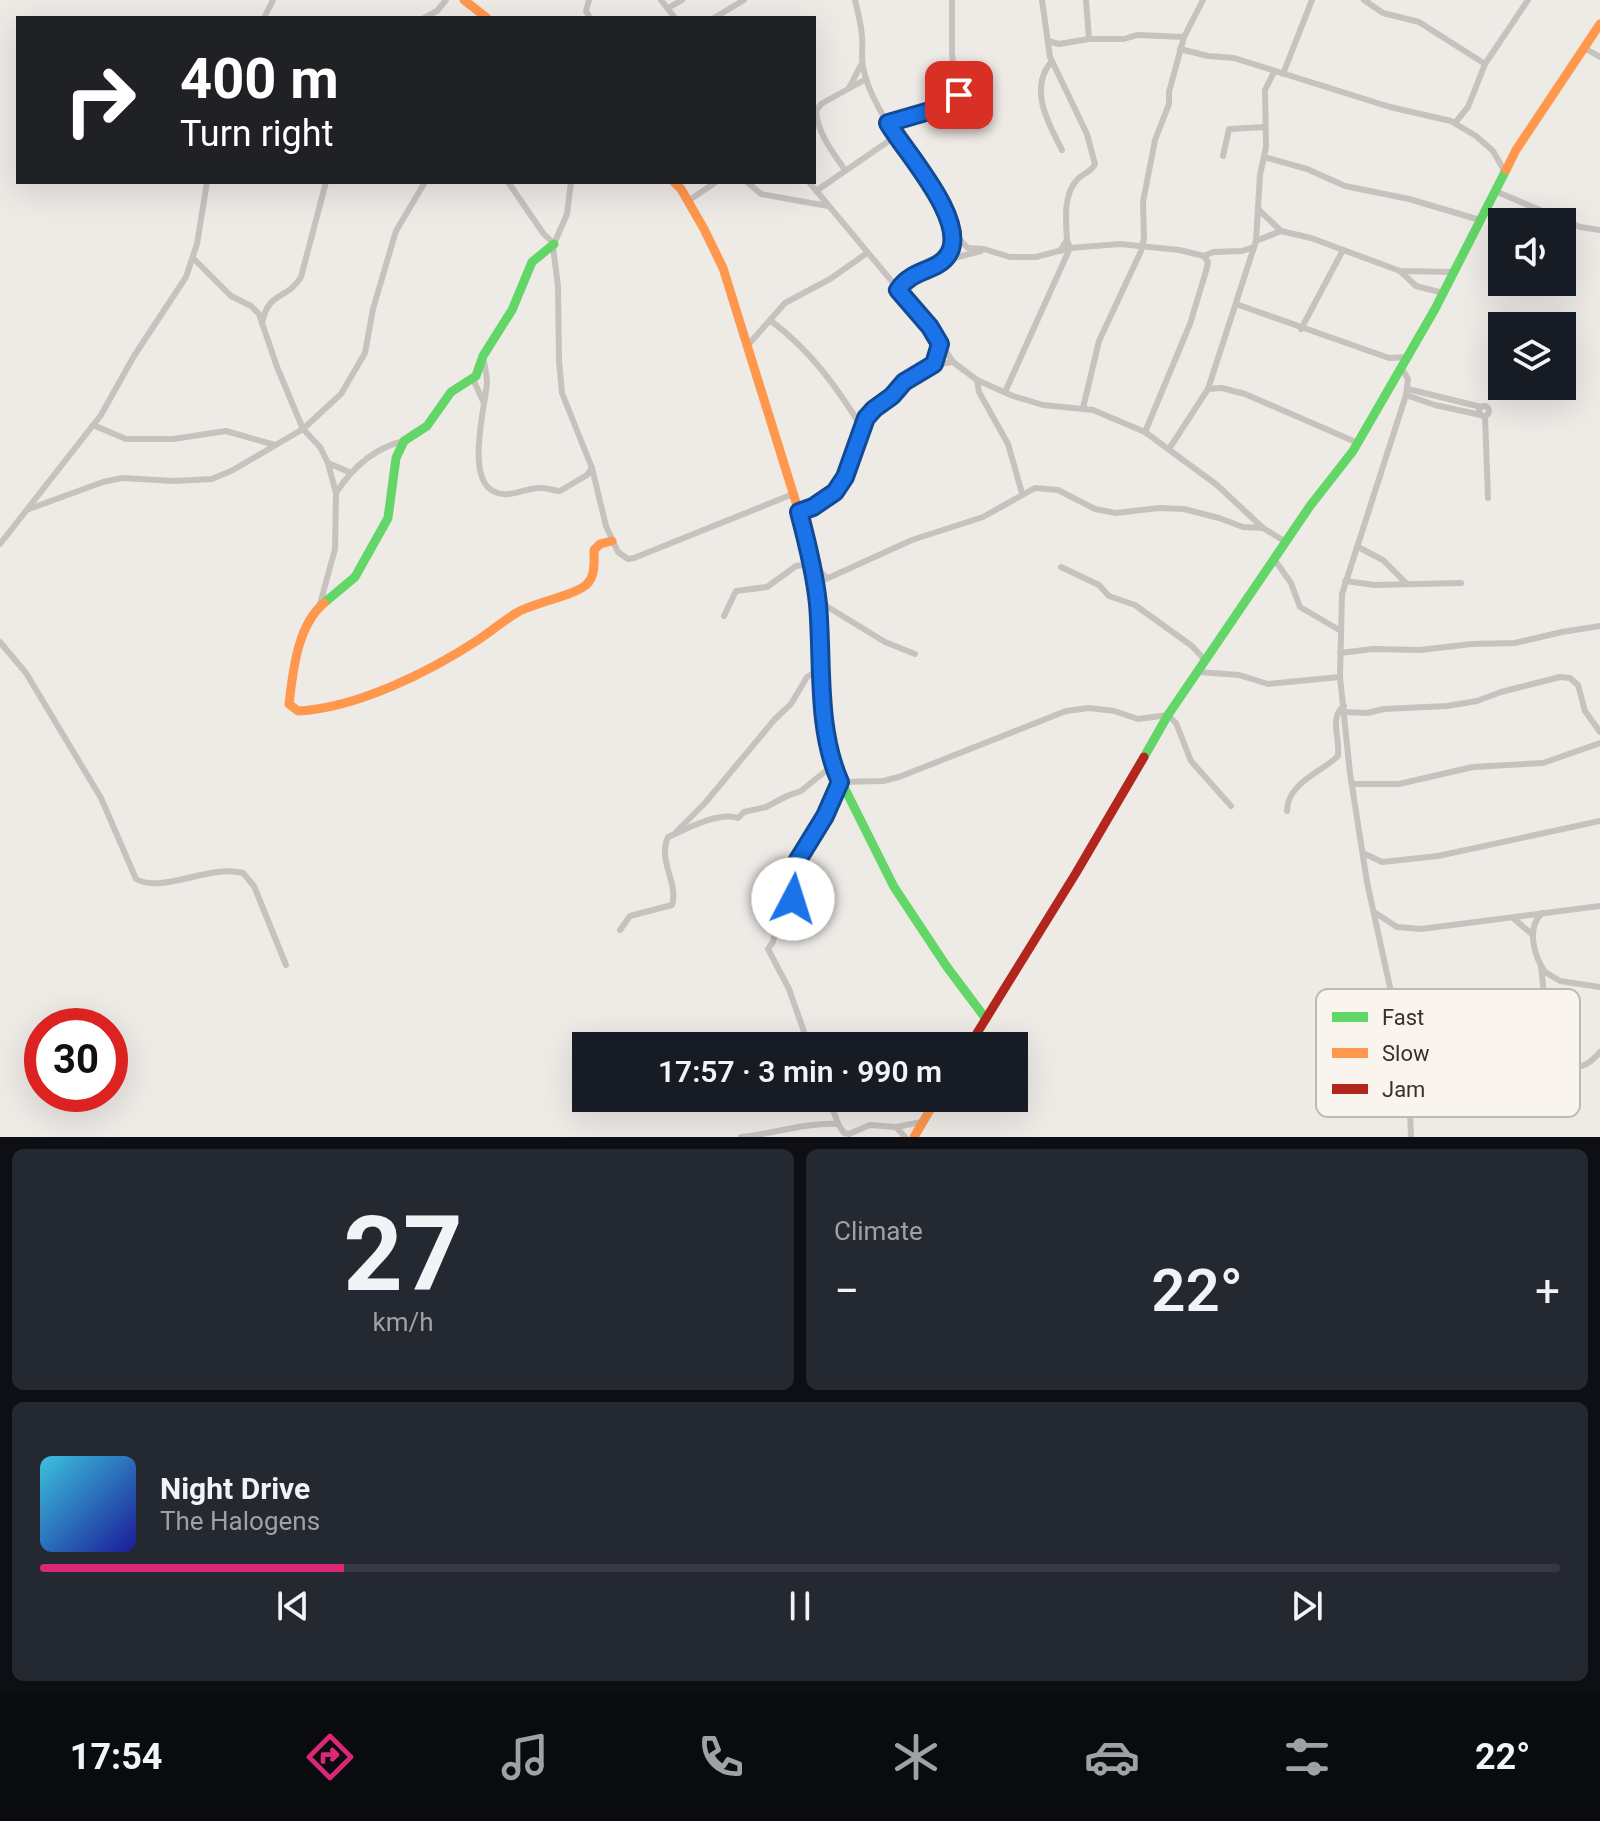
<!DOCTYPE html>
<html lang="en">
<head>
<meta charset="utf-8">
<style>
	:root { --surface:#171b24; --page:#242831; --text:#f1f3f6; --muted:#9ea1a6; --line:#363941; --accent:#db2777 }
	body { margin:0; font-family:Roboto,sans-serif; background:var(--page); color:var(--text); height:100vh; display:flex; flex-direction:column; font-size:30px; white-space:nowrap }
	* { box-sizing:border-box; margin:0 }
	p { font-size:26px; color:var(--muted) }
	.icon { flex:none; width:44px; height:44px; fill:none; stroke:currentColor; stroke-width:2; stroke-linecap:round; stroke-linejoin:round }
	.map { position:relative; height:1137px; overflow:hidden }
	.details { display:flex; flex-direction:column; gap:12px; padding:12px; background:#0d0f14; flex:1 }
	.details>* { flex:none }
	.banner { position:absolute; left:16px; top:16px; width:800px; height:168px; border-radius:0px; box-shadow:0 8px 32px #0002; background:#202124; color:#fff; overflow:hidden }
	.fabs { position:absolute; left:1488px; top:208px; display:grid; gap:16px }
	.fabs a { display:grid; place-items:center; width:88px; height:88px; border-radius:0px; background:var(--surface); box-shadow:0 8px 32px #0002; font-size:40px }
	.speed { position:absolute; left:24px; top:1008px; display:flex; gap:16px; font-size:40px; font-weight:700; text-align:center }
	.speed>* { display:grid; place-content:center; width:104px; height:104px; border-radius:50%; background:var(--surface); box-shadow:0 8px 32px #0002; line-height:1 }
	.speed .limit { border:12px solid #d22; background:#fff; color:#111 }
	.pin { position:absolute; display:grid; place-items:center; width:68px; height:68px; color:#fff; margin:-34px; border-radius:16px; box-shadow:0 4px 12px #0006 }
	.me { position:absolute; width:88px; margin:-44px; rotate:5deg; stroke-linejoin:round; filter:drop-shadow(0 0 6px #0008) }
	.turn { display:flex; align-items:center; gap:28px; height:168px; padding:0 32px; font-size:36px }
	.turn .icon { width:104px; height:104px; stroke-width:2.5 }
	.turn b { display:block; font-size:56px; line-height:68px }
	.big { font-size:60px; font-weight:600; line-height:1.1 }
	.details .widget { flex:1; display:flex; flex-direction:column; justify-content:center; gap:12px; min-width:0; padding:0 28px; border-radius:12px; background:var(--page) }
	.details .dial { align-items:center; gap:0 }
	.dial b { font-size:104px; line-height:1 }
	.song { display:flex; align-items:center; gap:24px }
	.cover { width:96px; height:96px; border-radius:12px; background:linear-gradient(135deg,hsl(190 70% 55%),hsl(240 70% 35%)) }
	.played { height:8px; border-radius:4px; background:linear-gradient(90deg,var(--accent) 20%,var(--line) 20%) }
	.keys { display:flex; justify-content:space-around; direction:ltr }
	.heat { display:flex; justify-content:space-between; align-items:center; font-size:44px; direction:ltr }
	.details .tiles { flex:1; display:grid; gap:12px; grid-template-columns:1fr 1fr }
	.widget:last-child { grid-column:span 2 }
	.trip { position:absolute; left:572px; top:1032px; width:456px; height:80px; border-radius:0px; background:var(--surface); box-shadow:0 8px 32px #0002; font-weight:600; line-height:80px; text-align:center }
	.tabs { display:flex; height:128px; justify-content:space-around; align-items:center; background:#090b0e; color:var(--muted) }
	.tabs .icon { width:56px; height:56px }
	.tabs .active { color:var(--accent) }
	.tabs b { font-size:36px; color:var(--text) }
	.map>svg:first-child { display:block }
</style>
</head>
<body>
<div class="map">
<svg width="1600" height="1137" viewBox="0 0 1600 1137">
	<rect width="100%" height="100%" fill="#eeeae6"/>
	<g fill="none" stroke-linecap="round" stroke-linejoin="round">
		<!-- street -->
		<g stroke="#c7c2be" stroke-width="6">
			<path d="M589,0L586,11L590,18"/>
			<path d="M661,0L675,18"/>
			<path d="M855,0C858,12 861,24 862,36C863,46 861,57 863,67C868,95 888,124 904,148C920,172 963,220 950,251C943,269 912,269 898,290"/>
			<path d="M1042,0L1050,57L1087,134L1095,164C1091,173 1082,173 1076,181C1063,196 1066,222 1067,240"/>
			<path d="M1364,0L1383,13L1419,22L1485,64"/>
			<path d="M668,8L682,0"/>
			<path d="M264,18L273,0"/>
			<path d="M424,18L437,11L446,0"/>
			<path d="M714,18L744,0"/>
			<path d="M1089,39H1124L1137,35L1184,37"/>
			<path d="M1048,41L1059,44L1089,39L1086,0"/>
			<path d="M1584,48L1600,57"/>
			<path d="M1180,49L1208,56L1234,58L1390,107L1451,121L1476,136L1493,151L1505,172"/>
			<path d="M1052,61C1028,88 1048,123 1062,150"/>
			<path d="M1283,74L1312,0"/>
			<path d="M850,86L861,65"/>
			<path d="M888,123L958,102L952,54V0"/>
			<path d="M1455,123L1468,107L1485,64L1528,0"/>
			<path d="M1223,156L1229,129L1265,127"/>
			<path d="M1264,157L1307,169L1345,186L1409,199L1480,220"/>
			<path d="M845,170C833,153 817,132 816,111L821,104L866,79"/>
			<path d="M508,182L543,233L554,244L567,214L571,182"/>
			<path d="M747,182L761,194L828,206"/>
			<path d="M809,182L930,327L953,362L977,380L1013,396L1043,405L1093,410L1145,432L1217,485L1263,528L1286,542"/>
			<path d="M816,191L896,136"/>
			<path d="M1495,191L1580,227L1600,230"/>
			<path d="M688,201L716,182"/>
			<path d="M1259,210L1281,231L1311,238L1400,271L1454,272"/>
			<path d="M953,233L968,248L984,249L1010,257H1036L1070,248L1120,244L1179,250L1204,256L1213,252L1242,251L1254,247"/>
			<path d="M1256,241L1281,231"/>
			<path d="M553,247L558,286L559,361L562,393L592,468L606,526L618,552L628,559L634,558L793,494"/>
			<path d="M194,259L231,296L251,306L259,314L277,367L303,429L320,447L328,463L336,493L335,549L320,604"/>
			<path d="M946,260L981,251"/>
			<path d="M1400,271L1416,286L1443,293"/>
			<path d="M1236,304L1389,358L1409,357"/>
			<path d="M771,321C810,350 837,387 862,428"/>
			<path d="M262,323C269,290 286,301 301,277L326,182"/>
			<path d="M1301,329L1343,250"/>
			<path d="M748,345L785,303L830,279L867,253"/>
			<path d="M483,358C485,366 487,375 487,383C485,406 466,478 493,491C509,500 525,487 542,488C548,488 554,491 560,491L587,475L592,468"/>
			<path d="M1402,369L1408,379L1406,395L1342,594L1340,677L1350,773L1367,882L1391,992L1410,1112L1411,1137"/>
			<path d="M473,379L483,401"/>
			<path d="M977,380L979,392L1008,444L1022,493"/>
			<path d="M1208,389L1256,241L1260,175L1266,147L1265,90L1274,72"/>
			<path d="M1408,389L1481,407"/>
			<path d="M1005,392L1070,248L1067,240L1060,251"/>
			<path d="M1406,395L1435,405L1481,415"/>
			<circle cx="1484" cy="411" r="5"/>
			<path d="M1083,408L1099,341L1141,251L1144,238L1143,202L1155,140L1169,104V92L1184,37L1203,0"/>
			<path d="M1485,416L1488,498"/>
			<path d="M93,425L126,439H173L226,431L275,445"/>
			<path d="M1145,432L1190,324L1206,271L1208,262L1204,256"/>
			<path d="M1169,449L1208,389L1222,388L1245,394L1358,443"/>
			<path d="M328,463L349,472"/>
			<path d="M336,493C352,468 374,448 404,441"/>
			<path d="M29,509L103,482L122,478L174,481L212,479L233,470L303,429L341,394L365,353L373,309L396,231L425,182"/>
			<path d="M799,512C837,498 848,477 859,440C862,432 863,423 867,416C873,407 883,404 891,397C895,393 898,387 903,383C916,371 936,364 953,362"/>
			<path d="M0,544L101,415L134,356L186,277L197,244L207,182"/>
			<path d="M1358,547L1383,560L1406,583"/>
			<path d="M1274,559L1291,583L1300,607L1341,631"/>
			<path d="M1061,567L1099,585L1109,596L1135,605L1192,646L1204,659"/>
			<path d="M1345,581L1375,585L1461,583"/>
			<path d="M815,584L912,540L983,517L1035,488L1058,490L1095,509L1116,513L1159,508L1184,509L1219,518L1243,527L1263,528"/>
			<path d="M818,601L885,642L915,654"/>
			<path d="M724,616L736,591L767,587L796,566L812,564L827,578"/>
			<path d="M0,642L26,673L101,798L136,879C163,894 209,864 243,873L254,886L286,965"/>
			<path d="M1340,653L1373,649L1420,650L1472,644L1515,643L1562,632L1600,626"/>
			<path d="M1198,672L1239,675L1268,684L1340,677"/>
			<path d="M1345,712L1367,713L1384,709L1447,706L1477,701L1501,692L1560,677L1570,678L1578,685L1585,711L1600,732"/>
			<path d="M1352,784H1399L1473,767L1543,763L1600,743"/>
			<path d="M1287,811C1287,783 1322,772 1338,756C1340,738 1329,717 1344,706"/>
			<path d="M677,831L705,803L775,719L791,704L807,677L821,668"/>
			<path d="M1363,853L1382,862L1438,856L1600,821"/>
			<path d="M1374,912L1397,927L1421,929L1600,906"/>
			<path d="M1542,913C1526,928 1534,956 1545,972L1560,981L1600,987"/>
			<path d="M1514,919L1532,934"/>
			<path d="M620,930L630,916L672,905C679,883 657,860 668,837C686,829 719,811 738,818L744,812L766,807L787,796L801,791L833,765"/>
			<path d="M1541,967L1548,1029L1569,1065C1582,1071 1592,1061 1600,1052"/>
			<path d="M809,1046L789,989L768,949L773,942L777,923L793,907L791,879L793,868L825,816L840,782L883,781L899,777L1066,711L1089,708L1114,711L1138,719L1168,715L1176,723L1191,761L1231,806"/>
			<path d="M829,1098L838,1124L844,1133L849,1134L870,1125L896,1127L922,1122"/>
			<path d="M896,1127L905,1137"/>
			<path d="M741,1137C773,1134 806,1122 838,1124"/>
		</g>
		<!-- fast -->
		<g stroke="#63d668" stroke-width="9">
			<path d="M324,603L355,577L388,518L396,458L404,441L427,426L451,392L476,376L483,356L512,310L532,262L554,244"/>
			<path d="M821,673L823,705L833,765L894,887L947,967L986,1019"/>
			<path d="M1144,757L1168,715L1310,506L1353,451L1435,309L1506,170"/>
		</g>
		<!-- slow -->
		<g stroke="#ff974d" stroke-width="9">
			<path d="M464,0L487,18"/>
			<path d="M1506,170L1516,150L1600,24"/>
			<path d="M674,182L681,189L704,229L723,268L799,512L818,601L821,673"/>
			<path d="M324,603C297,626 293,671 289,704L298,711C357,708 429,672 478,640C492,631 504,620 518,612C534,603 575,595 586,585C596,576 594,561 594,550L600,544L612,541"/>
			<path d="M914,1137L937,1098"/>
		</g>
		<!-- jam -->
		<path stroke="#b3261e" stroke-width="9" d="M969,1046L1076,873L1144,757"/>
	</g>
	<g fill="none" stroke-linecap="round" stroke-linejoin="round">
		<!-- route casing -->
		<g stroke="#114b97" stroke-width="20">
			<path id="route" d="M793,899L791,879L793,868L825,816L840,782C816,728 823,662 818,604C815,573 807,542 799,512L813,507L835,492L845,477L866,418L874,409L892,396L904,382L934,364L940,344L930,327L898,290C911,269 937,272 948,255C970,222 904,151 888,123L957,103L959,95"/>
		</g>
		<!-- route -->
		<use href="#route" stroke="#1a73e8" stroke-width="14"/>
	</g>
	<!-- legend -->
	<rect x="1316" y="989" width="264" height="128" rx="12" fill="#f9f4ee" stroke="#bfb9b4" stroke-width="2"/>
	<rect x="1332" y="1012" width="36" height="10" fill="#63d668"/>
	<rect x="1332" y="1048" width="36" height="10" fill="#ff974d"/>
	<rect x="1332" y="1084" width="36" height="10" fill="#b3261e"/>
	<g font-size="22" fill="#38302c">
		<text x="1382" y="1025">Fast</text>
		<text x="1382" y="1061">Slow</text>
		<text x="1382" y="1097">Jam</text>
	</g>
</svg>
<div class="fabs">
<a><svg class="icon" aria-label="sound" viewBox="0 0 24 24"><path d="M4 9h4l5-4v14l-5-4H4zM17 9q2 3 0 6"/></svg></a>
<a><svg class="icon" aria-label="layers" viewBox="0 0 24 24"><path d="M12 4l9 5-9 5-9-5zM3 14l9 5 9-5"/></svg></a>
</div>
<div class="speed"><div class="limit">30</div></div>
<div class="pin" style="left:959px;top:95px;background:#d93025"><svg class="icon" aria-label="arrive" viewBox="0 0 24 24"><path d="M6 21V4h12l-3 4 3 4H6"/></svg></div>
<svg class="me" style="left:793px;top:899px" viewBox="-20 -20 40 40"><circle r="19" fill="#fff"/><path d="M0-13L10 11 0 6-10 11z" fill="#1a73e8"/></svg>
<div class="trip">17:57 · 3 min · 990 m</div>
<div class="banner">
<div class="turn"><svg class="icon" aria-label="right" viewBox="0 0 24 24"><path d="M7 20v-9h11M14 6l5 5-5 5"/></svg><div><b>400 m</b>Turn right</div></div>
</div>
</div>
<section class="details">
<div class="tiles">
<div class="widget dial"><b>27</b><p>km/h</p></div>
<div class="widget"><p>Climate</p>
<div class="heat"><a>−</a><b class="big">22°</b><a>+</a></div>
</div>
<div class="widget">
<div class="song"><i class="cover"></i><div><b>Night Drive</b><p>The Halogens</p></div></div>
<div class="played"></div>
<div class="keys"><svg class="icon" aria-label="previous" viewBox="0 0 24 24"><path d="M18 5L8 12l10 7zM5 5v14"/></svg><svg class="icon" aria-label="pause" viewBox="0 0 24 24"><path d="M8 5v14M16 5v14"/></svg><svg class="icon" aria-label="next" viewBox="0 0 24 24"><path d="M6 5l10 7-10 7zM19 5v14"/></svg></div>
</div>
</div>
</section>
<nav class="tabs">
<b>17:54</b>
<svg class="icon active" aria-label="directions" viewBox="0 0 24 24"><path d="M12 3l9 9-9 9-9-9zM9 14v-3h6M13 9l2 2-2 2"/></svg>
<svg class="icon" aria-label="music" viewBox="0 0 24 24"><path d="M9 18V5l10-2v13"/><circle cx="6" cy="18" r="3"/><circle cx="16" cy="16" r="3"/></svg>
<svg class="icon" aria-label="phone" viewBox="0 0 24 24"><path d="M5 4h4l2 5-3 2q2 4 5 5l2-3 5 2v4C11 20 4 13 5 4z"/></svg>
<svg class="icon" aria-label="climate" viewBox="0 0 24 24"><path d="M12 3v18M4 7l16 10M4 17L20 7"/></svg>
<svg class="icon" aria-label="car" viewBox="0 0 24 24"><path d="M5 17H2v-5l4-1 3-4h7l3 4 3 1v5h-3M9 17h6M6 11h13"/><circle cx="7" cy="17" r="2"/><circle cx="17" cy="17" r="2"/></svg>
<svg class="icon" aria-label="filters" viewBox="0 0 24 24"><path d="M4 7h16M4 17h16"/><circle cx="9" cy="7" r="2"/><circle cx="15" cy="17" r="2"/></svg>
<b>22°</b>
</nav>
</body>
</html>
